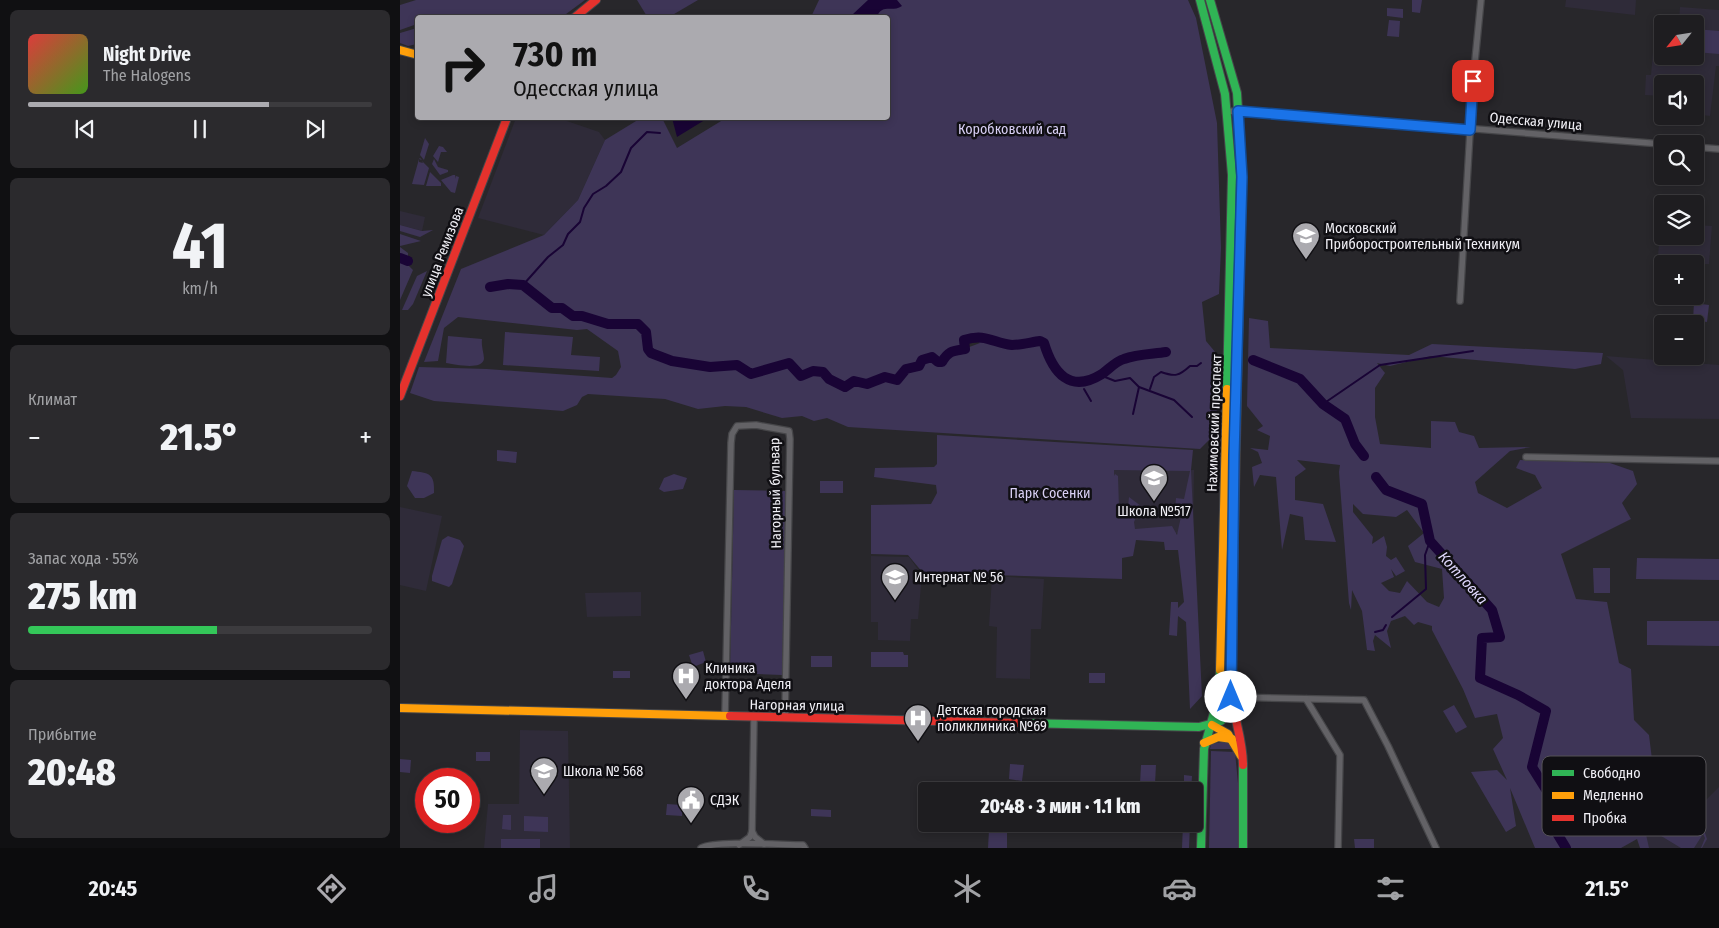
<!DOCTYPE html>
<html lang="ru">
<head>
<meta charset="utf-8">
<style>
	:root { --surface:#1e1d20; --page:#2b2a2d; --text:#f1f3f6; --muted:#a1a2a5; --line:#3c3b3e; --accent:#abaaaf }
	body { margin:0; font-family:"Fira Sans Condensed",sans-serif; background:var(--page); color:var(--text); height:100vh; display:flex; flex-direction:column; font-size:19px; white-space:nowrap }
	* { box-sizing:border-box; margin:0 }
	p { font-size:16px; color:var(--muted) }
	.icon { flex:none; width:28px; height:28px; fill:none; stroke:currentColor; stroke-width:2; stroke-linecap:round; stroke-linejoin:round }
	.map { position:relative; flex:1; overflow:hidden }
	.panel { display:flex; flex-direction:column; gap:10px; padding:10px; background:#101012; width:400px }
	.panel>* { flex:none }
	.hud { position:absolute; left:15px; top:15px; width:475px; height:105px; border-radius:5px; box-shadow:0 2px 8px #0003,0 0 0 1px var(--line); background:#abaaaf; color:#111; overflow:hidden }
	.needle { width:32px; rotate:240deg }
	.tools { position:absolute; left:1254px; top:15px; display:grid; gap:10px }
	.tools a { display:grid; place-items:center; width:50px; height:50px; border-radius:5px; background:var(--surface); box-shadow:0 2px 8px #0003,0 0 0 1px var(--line); font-size:25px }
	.speed { position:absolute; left:15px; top:768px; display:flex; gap:10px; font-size:25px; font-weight:700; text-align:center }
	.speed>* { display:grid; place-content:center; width:65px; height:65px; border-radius:50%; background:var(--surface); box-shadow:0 2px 8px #0003,0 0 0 1px var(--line); line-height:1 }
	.speed .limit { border:8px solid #d22; background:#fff; color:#111 }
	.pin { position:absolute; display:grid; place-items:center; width:42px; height:42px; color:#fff; margin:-21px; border-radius:10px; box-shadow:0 2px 8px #0006 }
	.me { position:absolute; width:55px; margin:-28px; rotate:0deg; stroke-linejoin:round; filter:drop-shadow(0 0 4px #0008) }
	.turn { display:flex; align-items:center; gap:18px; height:105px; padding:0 15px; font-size:22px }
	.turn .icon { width:65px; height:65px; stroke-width:2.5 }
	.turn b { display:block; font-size:35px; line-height:42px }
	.big { font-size:38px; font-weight:800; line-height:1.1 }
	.panel .tile { flex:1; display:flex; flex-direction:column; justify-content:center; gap:8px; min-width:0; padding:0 18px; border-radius:8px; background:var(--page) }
	.panel .dial { align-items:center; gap:0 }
	.dial b { font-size:65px; line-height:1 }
	.song { display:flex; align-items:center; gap:15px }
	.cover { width:60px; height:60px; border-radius:8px; background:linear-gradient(135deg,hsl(0 70% 55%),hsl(100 70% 35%)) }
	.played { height:5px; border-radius:2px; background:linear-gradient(90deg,var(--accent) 70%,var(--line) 70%) }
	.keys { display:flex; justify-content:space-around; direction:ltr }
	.heat { display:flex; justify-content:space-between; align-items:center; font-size:28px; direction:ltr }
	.charge { height:8px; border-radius:4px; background:linear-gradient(90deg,#34c759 55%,var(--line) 0) }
	.trip { position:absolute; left:518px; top:782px; width:285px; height:50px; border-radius:5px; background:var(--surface); box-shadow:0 2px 8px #0003,0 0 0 1px var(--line); font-weight:800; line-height:50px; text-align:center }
	.dock { display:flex; height:80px; justify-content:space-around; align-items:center; background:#0c0c0d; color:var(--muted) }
	.dock .icon { width:35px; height:35px }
	.dock .current { color:var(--accent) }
	.dock b { font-size:22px; color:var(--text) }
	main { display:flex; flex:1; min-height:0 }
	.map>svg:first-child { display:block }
</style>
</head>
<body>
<main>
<section class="panel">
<div class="tile">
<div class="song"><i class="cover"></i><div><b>Night Drive</b><p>The Halogens</p></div></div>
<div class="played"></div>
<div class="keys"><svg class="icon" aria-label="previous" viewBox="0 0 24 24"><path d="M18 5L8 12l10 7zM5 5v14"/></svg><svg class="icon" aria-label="pause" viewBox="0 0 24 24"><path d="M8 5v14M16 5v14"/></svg><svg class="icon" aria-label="next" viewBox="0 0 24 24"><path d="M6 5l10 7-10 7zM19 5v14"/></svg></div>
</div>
<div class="tile dial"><b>41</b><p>km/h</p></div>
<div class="tile"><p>Климат</p>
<div class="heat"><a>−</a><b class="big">21.5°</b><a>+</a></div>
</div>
<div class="tile"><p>Запас хода · 55%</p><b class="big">275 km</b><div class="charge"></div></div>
<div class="tile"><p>Прибытие</p><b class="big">20:48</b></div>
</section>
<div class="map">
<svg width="1319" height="848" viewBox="0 0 1319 848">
	<rect width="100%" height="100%" fill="#28272b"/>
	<!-- built -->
	<g fill="#2f2b39" fill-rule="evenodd">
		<path d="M1166,0H1236L1235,15L1165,7Z"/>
		<path d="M1280,7L1319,10V66H1316L1310,116L1295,114V84H1262V96L1245,95L1246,75H1251L1256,18L1279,21ZM1262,24H1295V56H1262Z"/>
		<path d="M116,118H158L199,132L205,140L178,200L144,235L78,218Z"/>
		<path d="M0,211L25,217L22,231L0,225Z"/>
		<path d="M1261,222H1262V236H1295V225L1312,226L1309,264H1301L1299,292H1295V264H1262V289H1255Z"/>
		<path d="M1206,356L1319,365V419L1231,418L1223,370Z"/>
		<path d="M714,469L794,470L793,534L713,532Z"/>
		<path d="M0,507L42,516L26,591L0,585Z"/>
		<path d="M471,556L509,557L522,575L518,619H511L510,641L478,640V622H471Z"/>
		<path d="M592,576L644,579L641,629H631L630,679L596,678L597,627L589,626Z"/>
		<path d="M241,592V616L187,617L185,593Z"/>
		<path d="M120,730L168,731L170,848H84L88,804H119Z"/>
		<path d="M1319,787V848H1247L1236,803L1300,806Z"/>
	</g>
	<!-- green -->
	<g fill="#3e3557" fill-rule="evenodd">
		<path d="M16,0H185L162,17L18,18L17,24L0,30V5Z"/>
		<path d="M237,0H298L269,17L248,18Z"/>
		<path d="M419,0H788L796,18L817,123L821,248L819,294L802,302L806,341L816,353L817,432L800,449L448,427L427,418L414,421L402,416L382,418L346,407L325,406L298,409L265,399L188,394L182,397L177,405L163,411L34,401L10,393L19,367L87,369L212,378L216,375L221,367L218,351L187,329L177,330L58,317L44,328L38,361L24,362L61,269L144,235L178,200L205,140L241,118H262L277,148L326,118H488V18L411,17ZM572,336L580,343L564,349V339Z"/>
		<path d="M1012,0H1022L1020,13L1012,12Z"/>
		<path d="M987,8L1003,9V18L987,16Z"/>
		<path d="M989,20L1000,21L999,37L987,36Z"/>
		<path d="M17,28V44L8,46L0,43V33Z"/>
		<path d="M1295,29L1319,31V54L1295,52Z"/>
		<path d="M25,138L29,144L24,160L20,155Z"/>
		<path d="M39,146L43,147L47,152H41L38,162L33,156Z"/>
		<path d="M20,158L22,160L19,159V162L23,163L22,161L29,168L24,185L12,184L19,159Z"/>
		<path d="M34,159L38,167L48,170V172L40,175L32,164Z"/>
		<path d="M30,172L41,183V186H26Z"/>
		<path d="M53,175H55L56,179V176L59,177L55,193L51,192L41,180Z"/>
		<path d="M0,225L22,231L33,230L20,237L0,231Z"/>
		<path d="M0,234L21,241L0,246Z"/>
		<path d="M0,247L8,253V265L13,270L0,300Z"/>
		<path d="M27,271L13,304L8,310H2L17,276Z"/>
		<path d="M1294,303L1309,305L1307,322L1293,320Z"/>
		<path d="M849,318L868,321L870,348L1009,355L1032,344L1203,353L1201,364L1175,369L1031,356L990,366L977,363L985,373L975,388V417L980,444L1031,448V421L1055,422L1059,432L1074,436L1079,448L1131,447L1110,451L1075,482L1078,493L1107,508L1142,488L1135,475L1116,468L1120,460L1210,463L1233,471L1237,484L1222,503L1231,519L1161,554L1176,599L1207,602L1219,663L1231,669L1234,720L1249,735L1255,784L1294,792L1296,806L1240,807L1249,848H1240L1237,839L1221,848H1135L1110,788L1116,826L1106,832L1071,772L1097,770L1107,780L1093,749L1103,738L1097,714L1075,718L1063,689L1032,630V626L1018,622L1014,625L1005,616L991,621L987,631L991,648L975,635L973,641L975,651L967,650L962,611L952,590L951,610L949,603L939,472L940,465L897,460L906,469L895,477V500L923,504L936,542L905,540L903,517L890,514L882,550L876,477L860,475L854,487L852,467L862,463L858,452L850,448L868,450L870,436L857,430L863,426L847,406ZM953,504L963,514L996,517L1007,510L1024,533L1008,546L1015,562L1042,569L1044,598L1039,607L1027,602L1007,581L1000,593L989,591L981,583L994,577L991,569L996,576L1005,571L996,557L991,560L986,556L987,547L984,536L972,544L973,537L953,512Z"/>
		<path d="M105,332L173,337L171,355L200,357L199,371L103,365Z"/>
		<path d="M48,336L82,339C81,346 84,353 84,359C82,371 54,364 46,363Z"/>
		<path d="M537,435L793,450L791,470L802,696L790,709L786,622L778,616L777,636L769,635L771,602H778V608L784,602L778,550H765L764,542L736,540L733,556L722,558V579L523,573L508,555L471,554V505L531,504L537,493L536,485L474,477L475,468L534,467L537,464ZM714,470L790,471L784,499L776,498L775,510L782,512L777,535L772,526L735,529L734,522L741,506L729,497L728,507L719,508L718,476L715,474L714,476Z"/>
		<path d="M97,450L117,452L116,463L97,461Z"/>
		<path d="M12,471C29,473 35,473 34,493L24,498H15L7,486Z"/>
		<path d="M274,474L287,478L283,489L264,492L259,489L264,478Z"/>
		<rect x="420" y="481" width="23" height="12"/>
		<path d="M334,490L386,491L382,675L330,673Z"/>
		<path d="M48,536L60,540L64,546L52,584L49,587L32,581V576L42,540Z"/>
		<path d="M1237,558L1319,559V580L1236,579Z"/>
		<path d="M1193,568H1210V593H1194Z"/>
		<path d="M1247,621H1319V646L1247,645Z"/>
		<path d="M303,651L306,662L293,667L289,655Z"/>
		<path d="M471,652H503L504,655H508V667H471Z"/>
		<rect x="411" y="656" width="21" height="11"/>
		<rect x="213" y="671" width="17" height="7"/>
		<rect x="689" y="673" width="16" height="10"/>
		<path d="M1054,705L1067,727L1056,733L1043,711Z"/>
		<path d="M828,741L834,749H810L811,744Z"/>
		<path d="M811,751L835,752L840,804L839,848H809Z"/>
		<rect x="76" y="752" width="14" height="9"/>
		<path d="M0,759L11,760L10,773L0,772Z"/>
		<path d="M610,764L624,765L622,781L609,779Z"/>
		<path d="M741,765H756L755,784H740Z"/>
		<path d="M784,775L792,776L791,791H784Z"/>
		<path d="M267,804L282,805V816L266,815Z"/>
		<path d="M411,809L431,810V817L411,816Z"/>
		<path d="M1267,811L1305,833L1307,839L1302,848H1301L1305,838L1303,834L1294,848H1281L1253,831V824L1259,814ZM1264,812L1267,814L1256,832L1254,825Z"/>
		<path d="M103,815H111V830L102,829Z"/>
		<path d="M124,816L148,817V832L124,831Z"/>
		<path d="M783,824H790L789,848H782Z"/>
		<path d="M589,830L607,832V848H588Z"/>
		<rect x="101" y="839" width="39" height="9"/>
		<path d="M954,839H974V848H955Z"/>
	</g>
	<!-- water -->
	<g fill="#190435">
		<path d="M468,0H497L502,6C492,13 482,3 477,17H455L453,14Z"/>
		<path d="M272,118H308L277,137Z"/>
	</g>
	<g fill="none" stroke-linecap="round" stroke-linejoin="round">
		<!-- stream -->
		<g stroke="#190435" stroke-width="2">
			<path d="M123,285L148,257L163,245L168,234L180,222L184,208L193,194L206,186L221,172L231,148L247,132L260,133"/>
			<path d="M700,375L715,381L730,378L739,387L774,400L792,417"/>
			<path d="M681,383L682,385"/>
			<path d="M684,389L691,401"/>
			<path d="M750,389L754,377L761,372C775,377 779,376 790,366H797L801,363"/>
			<path d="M923,404L980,365L1073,351"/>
			<path d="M733,414L739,387"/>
			<path d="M992,617L1026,589L1025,555L1030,541"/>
			<path d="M975,632L983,630L986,625"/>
		</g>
		<!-- river -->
		<g stroke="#190435" stroke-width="10">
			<path d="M0,258L8,261"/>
			<path d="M90,287L108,284L123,285L152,308H162L173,316H182L208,324H238L246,332L248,349L251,353L272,361L310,367L337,365L351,374L389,363L401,376L413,371L423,372L429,379L445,387L454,381L467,384L485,377L497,380L506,369L519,366L522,360L532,357L538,362H542C549,350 554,351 565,349L564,340C586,333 593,343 612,345C621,345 632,342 640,341L644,343C653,373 670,394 702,374C709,369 716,361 724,359C737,354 753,354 766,352"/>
			<path d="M853,360L900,379L923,404L945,419L955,444L964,456"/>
			<path d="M976,477L986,490L1022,504L1030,541L1092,610L1100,637L1082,638L1080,678L1118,695L1146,711L1132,767L1152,799L1149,820L1166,848"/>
		</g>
		<!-- street casing -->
		<g stroke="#464649" stroke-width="8">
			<g id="street">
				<path d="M827,111L939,118L1262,144"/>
				<path d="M1295,147L1319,149"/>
				<path d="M1060,301L1073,81L1081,0"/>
				<path d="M1126,457L1319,461"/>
				<path d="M831,697L964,700L988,746L1036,848"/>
				<path d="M906,699L940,755L938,848"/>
				<path d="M325,716L331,443L332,434L337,426L356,425L389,431L390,439L385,717"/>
				<path d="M352,831L355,837L364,844"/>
				<path d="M339,845L350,837L352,831L354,717"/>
				<path d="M301,848C316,840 383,845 403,845L405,848"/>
			</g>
		</g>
		<!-- fast casing -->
		<g stroke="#464649" stroke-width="10">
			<g id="fast">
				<path d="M800,0L825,94L832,175L827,389"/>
				<path d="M810,0L837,93L842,177L838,344"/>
				<path d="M622,723L799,727L821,721L832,707"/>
				<path d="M843,765V848"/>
				<path d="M801,848L804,749L819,694L820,670"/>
			</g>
		</g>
		<!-- slow casing -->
		<g stroke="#464649" stroke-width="10">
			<g id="slow">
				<path d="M0,50L18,55"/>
				<path d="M820,670L827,389"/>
				<path d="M0,708L330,716"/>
				<path d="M812,725L828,734L841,756"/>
				<path d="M804,743L818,737L832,739"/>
			</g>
		</g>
		<!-- jam casing -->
		<g stroke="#464649" stroke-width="10">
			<g id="jam">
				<path d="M174,18L196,0"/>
				<path d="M838,344L831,687C832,714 843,738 843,765"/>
				<path d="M0,396L107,118"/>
				<path d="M330,716L622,723"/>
			</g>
		</g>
		<!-- street -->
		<use href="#street" stroke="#636266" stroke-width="5.5"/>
		<!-- fast -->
		<use href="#fast" stroke="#30b455" stroke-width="8"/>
		<!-- slow -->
		<use href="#slow" stroke="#ff9f0a" stroke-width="8"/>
		<!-- jam -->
		<use href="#jam" stroke="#e5322d" stroke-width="8"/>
	</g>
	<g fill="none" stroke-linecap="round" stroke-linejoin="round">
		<!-- route casing -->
		<g stroke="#114b97" stroke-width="12">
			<path id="route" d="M831,697L834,455L842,177L838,111L1070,130L1073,81"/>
		</g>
		<!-- route -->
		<use href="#route" stroke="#1a73e8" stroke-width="9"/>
	</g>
	<!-- icons -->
	<defs>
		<g id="university-pin" transform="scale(1.4375)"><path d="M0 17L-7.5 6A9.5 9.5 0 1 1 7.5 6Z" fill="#abaaaf" stroke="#100f13"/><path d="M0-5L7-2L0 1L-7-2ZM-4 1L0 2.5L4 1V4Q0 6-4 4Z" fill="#fff"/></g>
		<g id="school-pin" transform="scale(1.4375)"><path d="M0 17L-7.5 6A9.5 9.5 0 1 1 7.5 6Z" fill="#abaaaf" stroke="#100f13"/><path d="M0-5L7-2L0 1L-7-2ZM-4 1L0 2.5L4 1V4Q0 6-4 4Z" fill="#fff"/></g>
		<g id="hospital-pin" transform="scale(1.4375)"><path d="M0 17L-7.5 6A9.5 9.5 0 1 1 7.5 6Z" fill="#abaaaf" stroke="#100f13"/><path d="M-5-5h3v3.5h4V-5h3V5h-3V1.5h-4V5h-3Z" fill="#fff"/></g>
		<g id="civic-pin" transform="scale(1.4375)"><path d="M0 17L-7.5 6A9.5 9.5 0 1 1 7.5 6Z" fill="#abaaaf" stroke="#100f13"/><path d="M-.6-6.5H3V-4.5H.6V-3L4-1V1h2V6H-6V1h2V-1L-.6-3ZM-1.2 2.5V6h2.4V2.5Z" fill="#fff"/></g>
	</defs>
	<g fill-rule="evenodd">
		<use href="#university-pin" x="906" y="236"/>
		<use href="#school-pin" x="754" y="478"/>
		<use href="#school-pin" x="495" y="577"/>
		<use href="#hospital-pin" x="286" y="676"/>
		<use href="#hospital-pin" x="518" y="718"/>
		<use href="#school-pin" x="144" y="771"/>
		<use href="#civic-pin" x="291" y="800"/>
	</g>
	<g text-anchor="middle" stroke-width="5" stroke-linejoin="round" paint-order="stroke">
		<!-- street labels -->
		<g font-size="14" fill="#f1f0f6" stroke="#100f13">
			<text transform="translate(1136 121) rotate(5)" y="5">Одесская улица</text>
			<text transform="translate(42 252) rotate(-69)" y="5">улица Ремизова</text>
			<text transform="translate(814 423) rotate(-88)" y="5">Нахимовский проспект</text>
			<text transform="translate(375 493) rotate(-91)" y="5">Нагорный бульвар</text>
			<text transform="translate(397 705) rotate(1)" y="5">Нагорная улица</text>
		</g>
		<!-- park labels -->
		<g font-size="14" fill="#d9d0f5" stroke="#100f13">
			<text x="612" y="134">Коробковский сад</text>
			<text x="650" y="498">Парк Сосенки</text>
		</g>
		<!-- poi labels -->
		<g font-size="14" fill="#f1f0f6" stroke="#100f13" text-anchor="start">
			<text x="925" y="233">Московский<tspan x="925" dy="16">Приборостроительный Техникум</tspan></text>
			<text x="754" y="516" text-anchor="middle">Школа №517</text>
			<text x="514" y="582">Интернат № 56</text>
			<text x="305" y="673">Клиника<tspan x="305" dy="16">доктора Аделя</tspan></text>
			<text x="537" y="715">Детская городская<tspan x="537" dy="16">поликлиника №69</tspan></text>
			<text x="163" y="776">Школа № 568</text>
			<text x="310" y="805">СДЭК</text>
		</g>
		<!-- water labels -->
		<g font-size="15" font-style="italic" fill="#dfd7fc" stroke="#100f13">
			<text transform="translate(1063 578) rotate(48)" y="5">Котловка</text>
		</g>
	</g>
	<!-- legend -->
	<rect x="1142" y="756" width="164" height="80" rx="8" fill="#100f13" stroke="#545257" stroke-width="1"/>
	<rect x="1152" y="770" width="22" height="6" fill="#30b455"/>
	<rect x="1152" y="792" width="22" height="7" fill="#ff9f0a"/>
	<rect x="1152" y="815" width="22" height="6" fill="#e5322d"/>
	<g font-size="14" fill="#f1f0f6">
		<text x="1183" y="778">Свободно</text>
		<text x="1183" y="800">Медленно</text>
		<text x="1183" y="823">Пробка</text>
	</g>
</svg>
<div class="tools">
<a><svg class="needle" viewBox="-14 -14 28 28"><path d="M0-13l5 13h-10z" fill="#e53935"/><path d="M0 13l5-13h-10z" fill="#a1a2a5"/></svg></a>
<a><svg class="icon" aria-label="sound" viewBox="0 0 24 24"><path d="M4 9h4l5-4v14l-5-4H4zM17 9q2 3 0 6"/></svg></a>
<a><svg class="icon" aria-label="search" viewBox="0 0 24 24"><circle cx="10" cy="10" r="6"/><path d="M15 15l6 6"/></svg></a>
<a><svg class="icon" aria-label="layers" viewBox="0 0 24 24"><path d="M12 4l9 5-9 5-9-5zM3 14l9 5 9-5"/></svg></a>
<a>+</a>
<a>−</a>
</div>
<div class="speed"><div class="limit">50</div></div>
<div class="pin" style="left:1073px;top:81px;background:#d93025"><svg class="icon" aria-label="arrive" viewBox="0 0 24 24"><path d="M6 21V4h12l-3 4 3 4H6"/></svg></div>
<svg class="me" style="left:831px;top:697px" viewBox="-20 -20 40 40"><circle r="19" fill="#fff"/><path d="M0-13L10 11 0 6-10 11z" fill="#1a73e8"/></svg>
<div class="trip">20:48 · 3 мин · 1.1 km</div>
<div class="hud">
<div class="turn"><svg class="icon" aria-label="right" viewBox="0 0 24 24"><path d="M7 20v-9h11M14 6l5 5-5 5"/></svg><div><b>730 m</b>Одесская улица</div></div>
</div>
</div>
</main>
<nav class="dock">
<b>20:45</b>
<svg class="icon current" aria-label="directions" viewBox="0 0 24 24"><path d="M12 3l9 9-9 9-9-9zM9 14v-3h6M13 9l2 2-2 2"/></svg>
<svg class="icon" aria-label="music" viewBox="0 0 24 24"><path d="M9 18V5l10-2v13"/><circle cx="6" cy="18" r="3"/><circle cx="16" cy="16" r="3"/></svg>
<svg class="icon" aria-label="phone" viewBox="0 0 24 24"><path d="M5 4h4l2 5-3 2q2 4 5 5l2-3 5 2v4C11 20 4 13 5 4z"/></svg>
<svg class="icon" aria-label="climate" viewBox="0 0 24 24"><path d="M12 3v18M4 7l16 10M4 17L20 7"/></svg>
<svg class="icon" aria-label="car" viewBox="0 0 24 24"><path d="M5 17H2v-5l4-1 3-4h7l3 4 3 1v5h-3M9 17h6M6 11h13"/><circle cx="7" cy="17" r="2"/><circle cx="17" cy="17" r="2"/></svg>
<svg class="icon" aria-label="filters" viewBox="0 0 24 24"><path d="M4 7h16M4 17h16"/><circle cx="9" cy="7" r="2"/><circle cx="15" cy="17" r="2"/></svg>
<b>21.5°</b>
</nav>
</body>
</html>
